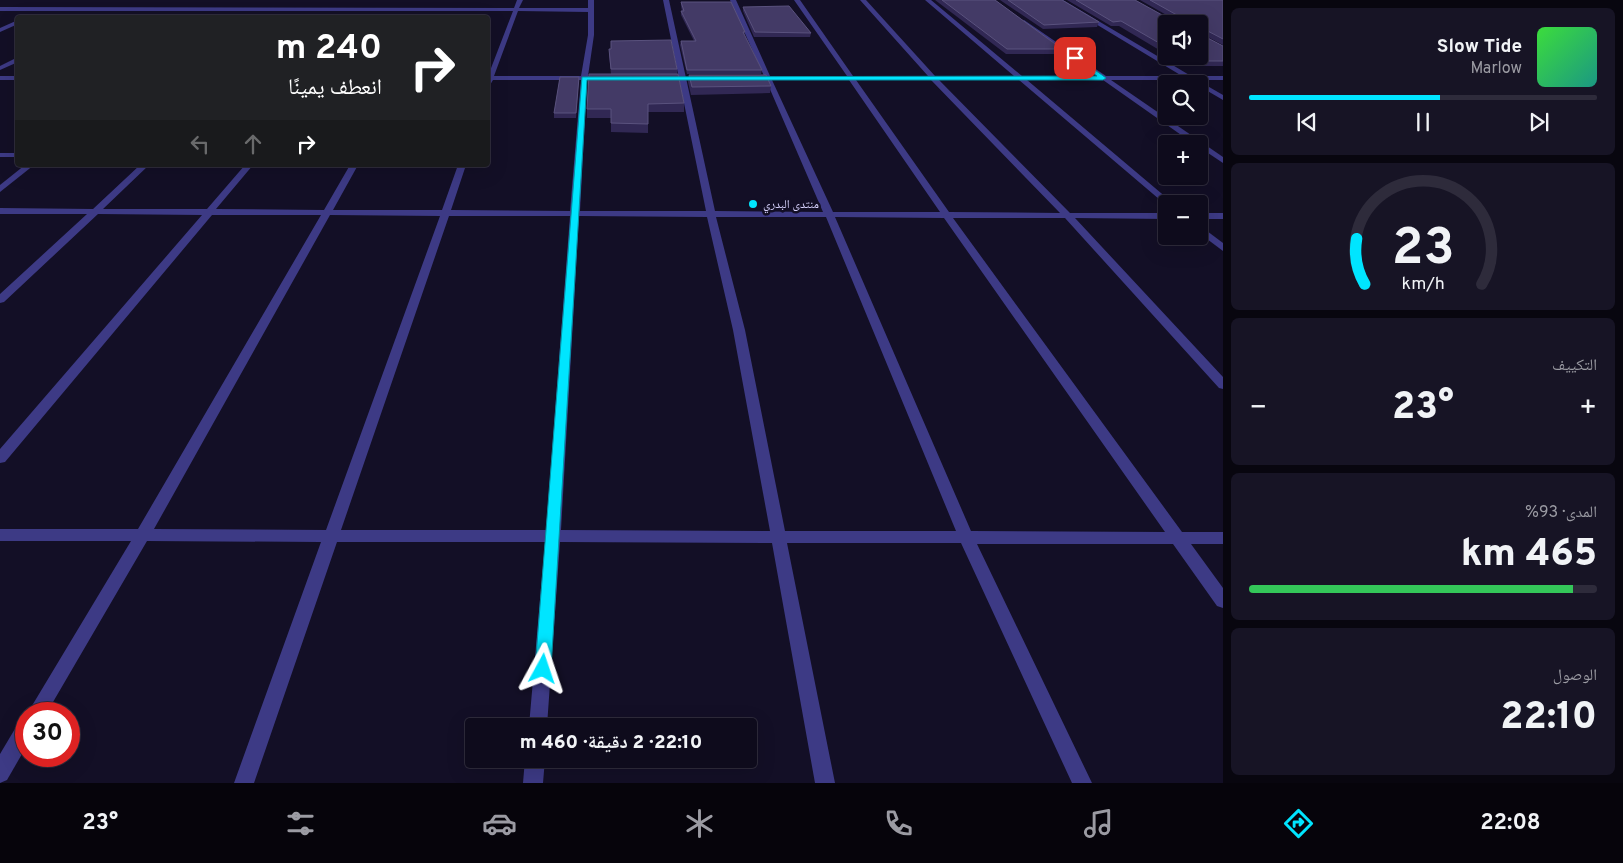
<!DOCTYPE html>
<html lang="ar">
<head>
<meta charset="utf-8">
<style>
	:root { --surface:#0e0b1c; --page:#171425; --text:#f1f3f6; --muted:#9b9ba3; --line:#2e2b3b; --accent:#00e5ff }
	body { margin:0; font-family:Overpass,"Noto Naskh Arabic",sans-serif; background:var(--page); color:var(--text); direction:rtl; height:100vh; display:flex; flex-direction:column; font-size:19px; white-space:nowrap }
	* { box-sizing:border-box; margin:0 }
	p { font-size:16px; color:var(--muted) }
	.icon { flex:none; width:28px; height:28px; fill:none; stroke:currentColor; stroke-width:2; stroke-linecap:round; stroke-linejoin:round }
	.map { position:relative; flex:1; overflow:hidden; direction:ltr }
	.drawer { display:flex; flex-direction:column; gap:8px; padding:8px; background:#08060f; width:400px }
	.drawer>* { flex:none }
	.hud { position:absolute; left:15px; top:15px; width:475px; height:152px; border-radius:5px; box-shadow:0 5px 20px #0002,0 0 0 1px var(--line); direction:rtl; background:#202124; color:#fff; overflow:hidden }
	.fabs { position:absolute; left:1158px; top:15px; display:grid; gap:10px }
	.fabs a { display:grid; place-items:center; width:50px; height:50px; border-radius:5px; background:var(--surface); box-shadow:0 5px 20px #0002,0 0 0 1px var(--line); font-size:25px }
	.speed { position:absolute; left:15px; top:702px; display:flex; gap:10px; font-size:25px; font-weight:700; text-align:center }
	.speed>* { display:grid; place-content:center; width:65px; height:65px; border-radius:50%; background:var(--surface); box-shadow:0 5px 20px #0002,0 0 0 1px var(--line); line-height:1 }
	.speed .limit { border:8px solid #d22; background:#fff; color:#111 }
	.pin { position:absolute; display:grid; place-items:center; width:42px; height:42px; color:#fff; margin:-21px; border-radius:10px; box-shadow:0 2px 8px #0006 }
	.me { position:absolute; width:55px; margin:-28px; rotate:5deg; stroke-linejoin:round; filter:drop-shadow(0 0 4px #0008) }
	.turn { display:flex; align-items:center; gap:18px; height:105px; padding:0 25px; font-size:22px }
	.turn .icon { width:65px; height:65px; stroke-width:2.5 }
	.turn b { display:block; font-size:35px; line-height:42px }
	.lanes { display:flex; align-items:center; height:48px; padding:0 25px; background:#0003; justify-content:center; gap:25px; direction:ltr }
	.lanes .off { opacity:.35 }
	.big { font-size:38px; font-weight:800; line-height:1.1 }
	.drawer .widget { flex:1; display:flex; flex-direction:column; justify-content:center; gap:8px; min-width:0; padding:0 18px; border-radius:8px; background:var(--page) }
	.drawer .dial { align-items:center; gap:0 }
	.dial svg { height:130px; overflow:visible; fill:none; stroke:var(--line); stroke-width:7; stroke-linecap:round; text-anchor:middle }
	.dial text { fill:var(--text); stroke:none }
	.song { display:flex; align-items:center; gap:15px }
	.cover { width:60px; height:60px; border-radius:8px; background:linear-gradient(135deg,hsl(120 70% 55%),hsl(170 70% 35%)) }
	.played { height:5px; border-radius:2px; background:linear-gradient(90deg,var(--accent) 55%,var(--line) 55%) }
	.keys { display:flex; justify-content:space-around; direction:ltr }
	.heat { display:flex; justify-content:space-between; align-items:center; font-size:28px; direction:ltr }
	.charge { height:8px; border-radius:4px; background:linear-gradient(90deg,#34c759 93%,var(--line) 0) }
	.trip { position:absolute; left:465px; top:718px; width:292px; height:50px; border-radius:5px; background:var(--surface); box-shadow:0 5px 20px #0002,0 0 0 1px var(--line); font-weight:800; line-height:50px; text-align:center; direction:rtl }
	.tab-bar { display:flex; height:80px; justify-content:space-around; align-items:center; background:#06040b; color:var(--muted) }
	.tab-bar .icon { width:35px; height:35px }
	.tab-bar .current { color:var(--accent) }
	.tab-bar b { font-size:22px; color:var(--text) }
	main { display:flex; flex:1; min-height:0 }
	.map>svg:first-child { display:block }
</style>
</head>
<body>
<main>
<section class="drawer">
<div class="widget">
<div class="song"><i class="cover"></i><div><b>Slow Tide</b><p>Marlow</p></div></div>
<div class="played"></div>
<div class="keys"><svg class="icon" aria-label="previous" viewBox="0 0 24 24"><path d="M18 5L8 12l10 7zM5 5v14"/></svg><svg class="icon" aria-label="pause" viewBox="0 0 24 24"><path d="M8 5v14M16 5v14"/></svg><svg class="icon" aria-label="next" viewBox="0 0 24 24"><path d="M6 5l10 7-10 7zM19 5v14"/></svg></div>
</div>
<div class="widget dial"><svg viewBox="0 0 100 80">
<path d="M14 69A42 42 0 1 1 86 69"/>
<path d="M14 69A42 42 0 0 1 9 41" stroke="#00e5ff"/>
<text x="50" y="56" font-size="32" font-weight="700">23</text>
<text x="50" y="72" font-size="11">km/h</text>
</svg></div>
<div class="widget"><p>التكييف</p>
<div class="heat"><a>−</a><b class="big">23°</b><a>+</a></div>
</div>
<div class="widget"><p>المدى · 93%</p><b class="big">465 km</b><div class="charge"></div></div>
<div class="widget"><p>الوصول</p><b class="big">22:10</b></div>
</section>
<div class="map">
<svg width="1223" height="783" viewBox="0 0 1223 783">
	<rect width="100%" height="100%" fill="#130f26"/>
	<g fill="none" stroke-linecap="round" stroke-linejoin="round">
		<!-- street -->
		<g fill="#3d3a85" fill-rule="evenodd">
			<path d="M517,0H523L519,8H588V0H594V35L588,76H606L609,78L606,80H587L580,211H706L663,0H669L715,211L823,212L766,80L760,78L764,76L730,0H736L770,76H847L794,0H800L853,76H928L860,0H866L935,76H1014L925,0H931L1022,76H1097L1022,23L1024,20L1106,76H1182L1056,0H1063L1191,76H1223V80H1197L1223,95V100L1199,86V84L1188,80H1111L1223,157V163L1199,147V144H1194L1103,80H1027L1174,204H1166V205L1019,80H939L1070,213H1166V219L1075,218L1223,377V389L1219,388L1065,218H953L1182,532H1223V544H1191L1223,588V608L1217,606L1173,544H977L1092,783H1072L961,543H787L835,783H815L772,543L560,542L547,726H529L545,542H337L254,783H234L321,542L147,541L46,714H27L131,541H0V529H138L321,215H212L5,462L0,463V449L202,215L98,214L4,302L0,303V294L87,214H0V208L93,209L140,165H149L103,209H207L245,165H253L216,209L324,210L350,165H358L333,210H442L458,165H466L451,210L570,211L581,80H493L490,85L488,86V76L513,11H0V7L514,8ZM518,11L588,12V35L581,76H494ZM772,80H849L940,212H833ZM856,80H931L1060,213L949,212ZM330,215L440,216L326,530L154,529ZM449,216H570L546,530H341ZM579,216L707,217L733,330L770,531L561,530ZM716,217H826L956,531H785L745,330ZM835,217L944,218L1165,532L971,531Z"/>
			<path d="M18,20V24L0,32V28Z"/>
			<path d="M18,57V62L0,70V66Z"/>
			<rect x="0" y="76" width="18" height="4"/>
			<rect x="0" y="153" width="18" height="4"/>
			<path d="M25,165H34L0,192V185Z"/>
			<rect x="1199" y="213" width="24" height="6"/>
			<path d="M1199,225L1223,243V251L1199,233Z"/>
			<path d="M26,720V747L7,780L0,783V754L19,722Z"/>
			<path d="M525,759H545L543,783H523Z"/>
		</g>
	</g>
	<!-- wall -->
	<g fill="#312854">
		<path d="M935,0H995L1062,49L1060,54H1006Z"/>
		<path d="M1000,0H1062L1099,22L1097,27L1043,29Z"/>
		<path d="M1067,0H1135L1173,21H1177L1140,0H1223V45L1200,33L1223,46V66H1187L1171,56H1199L1166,24V54L1119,26H1111Z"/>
		<path d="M681,2L745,32L744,35L762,70L761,74H687L680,45L681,41H694L681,15V11H682L681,6Z"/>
		<path d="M743,7L811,33L810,37H754L743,11Z"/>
		<path d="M611,41L677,69V74L684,103V112H648V133L611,132V118H587V109L611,74L609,55L611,49Z"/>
		<path d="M689,75L771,86L770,93L691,95L688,82Z"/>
		<path d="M579,77L576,118H554V113Z"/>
	</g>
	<!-- building -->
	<g fill="#433a66" stroke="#5a527e">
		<path d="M942,0H995L1062,49H1007Z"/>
		<path d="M1008,0H1062L1099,22L1044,25Z"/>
		<path d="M1076,0H1135L1173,21H1182L1184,19L1150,0H1223V39L1200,27V34L1223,46V61H1190L1182,56H1199V24H1166V47L1121,21L1113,22Z"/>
		<path d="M681,2H731L745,32H743L762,70H687L681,41H696L681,11H684Z"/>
		<path d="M789,6L811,33L755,32L743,7Z"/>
		<path d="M671,40L677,69H611L609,49H611V41Z"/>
		<path d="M589,74H678L684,103L648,104V124L611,123V109H587Z"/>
		<path d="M689,75H766L771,86L692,87Z"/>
		<path d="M560,77H579L576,113H554Z"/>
	</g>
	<!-- route -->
	<path fill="#00e5ff" stroke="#0095a6" d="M1073,57H1077L1106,78L1103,80H587L551,669L548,675L543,677L537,675L535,669L582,77L1097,76L1073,59Z"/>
	<!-- markers -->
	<circle fill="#00e5ff" stroke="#130f26" stroke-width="2" cx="753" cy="204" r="5"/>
	<g text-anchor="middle" stroke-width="5" stroke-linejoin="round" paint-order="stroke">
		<!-- far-poi labels -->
		<g font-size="12" fill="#d9d4ff" stroke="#130f26" text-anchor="start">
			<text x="763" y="208">منتدى البدري</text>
		</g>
	</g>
</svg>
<div class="fabs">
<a><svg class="icon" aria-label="sound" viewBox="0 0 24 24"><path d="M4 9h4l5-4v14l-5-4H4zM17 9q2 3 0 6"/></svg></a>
<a><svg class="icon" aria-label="search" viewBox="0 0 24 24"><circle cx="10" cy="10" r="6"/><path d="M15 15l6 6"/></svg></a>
<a>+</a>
<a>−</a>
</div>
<div class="speed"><div class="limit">30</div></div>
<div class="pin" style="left:1075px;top:58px;background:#d93025"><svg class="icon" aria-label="arrive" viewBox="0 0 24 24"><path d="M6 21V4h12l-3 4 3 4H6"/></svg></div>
<svg class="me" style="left:543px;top:669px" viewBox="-20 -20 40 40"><path d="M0-17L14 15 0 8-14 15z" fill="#00e5ff" stroke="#fff" stroke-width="4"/></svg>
<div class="trip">22:10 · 2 دقيقة · 460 m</div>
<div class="hud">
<div class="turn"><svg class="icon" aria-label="right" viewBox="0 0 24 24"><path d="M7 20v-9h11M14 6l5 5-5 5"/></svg><div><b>240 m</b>انعطف يمينًا</div></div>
<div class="lanes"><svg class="icon off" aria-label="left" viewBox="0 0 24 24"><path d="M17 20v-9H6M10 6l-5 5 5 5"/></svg><svg class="icon off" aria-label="ahead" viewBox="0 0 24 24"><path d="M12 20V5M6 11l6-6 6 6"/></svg><svg class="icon" aria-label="right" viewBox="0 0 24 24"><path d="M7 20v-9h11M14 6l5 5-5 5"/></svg></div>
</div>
</div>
</main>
<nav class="tab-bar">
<b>22:08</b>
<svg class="icon current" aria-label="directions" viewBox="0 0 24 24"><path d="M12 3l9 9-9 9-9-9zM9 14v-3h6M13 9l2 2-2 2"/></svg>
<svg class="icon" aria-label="music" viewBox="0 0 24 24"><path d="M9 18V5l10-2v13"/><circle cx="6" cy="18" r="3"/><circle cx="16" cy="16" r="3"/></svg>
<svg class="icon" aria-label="phone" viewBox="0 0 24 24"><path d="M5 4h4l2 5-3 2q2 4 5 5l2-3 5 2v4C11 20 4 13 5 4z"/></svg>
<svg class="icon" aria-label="climate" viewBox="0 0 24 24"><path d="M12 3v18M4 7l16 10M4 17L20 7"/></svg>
<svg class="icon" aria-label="car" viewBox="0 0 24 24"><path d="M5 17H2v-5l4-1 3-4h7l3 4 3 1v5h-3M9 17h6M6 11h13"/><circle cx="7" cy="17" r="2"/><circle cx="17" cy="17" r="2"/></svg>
<svg class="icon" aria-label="filters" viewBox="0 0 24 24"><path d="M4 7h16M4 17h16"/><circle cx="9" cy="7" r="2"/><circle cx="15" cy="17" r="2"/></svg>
<b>23°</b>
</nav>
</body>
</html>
